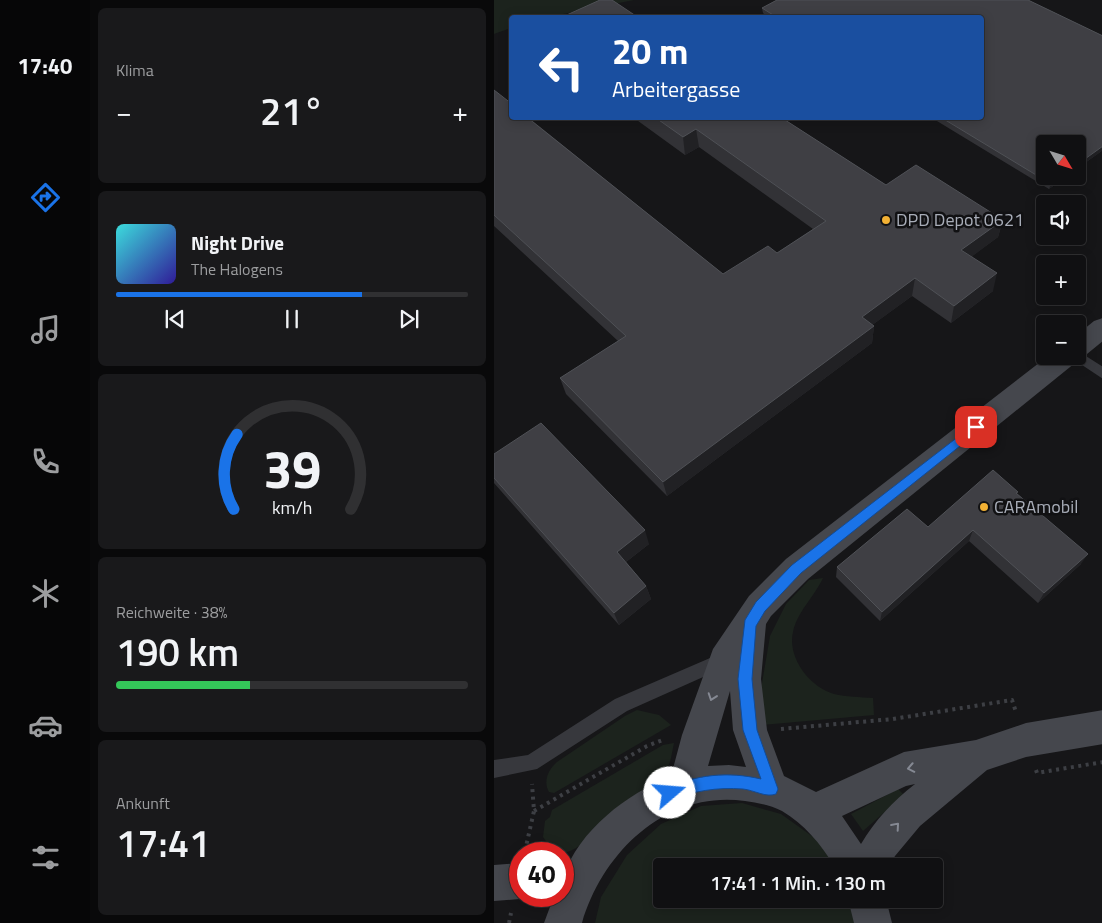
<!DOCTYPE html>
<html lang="de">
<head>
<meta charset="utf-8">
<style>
	:root { --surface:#101012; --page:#19191b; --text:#f1f3f6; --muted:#9c9d9f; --line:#303032; --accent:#1a73e8 }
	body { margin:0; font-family:"Titillium Web",sans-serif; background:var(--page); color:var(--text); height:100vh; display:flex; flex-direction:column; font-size:19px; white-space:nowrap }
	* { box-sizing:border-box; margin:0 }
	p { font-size:16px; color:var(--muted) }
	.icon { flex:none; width:28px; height:28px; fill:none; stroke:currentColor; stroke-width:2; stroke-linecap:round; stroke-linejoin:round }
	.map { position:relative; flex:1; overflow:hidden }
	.side { display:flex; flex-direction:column; gap:8px; padding:8px; background:#09090a; width:404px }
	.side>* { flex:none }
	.banner { position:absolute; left:15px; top:15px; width:475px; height:105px; border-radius:5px; box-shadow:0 2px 12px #0003,0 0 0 1px var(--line); background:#1a4fa0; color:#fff; overflow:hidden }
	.needle { width:32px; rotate:128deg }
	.tools { position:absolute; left:542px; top:135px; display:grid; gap:10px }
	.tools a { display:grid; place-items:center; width:50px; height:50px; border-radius:5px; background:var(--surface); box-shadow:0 2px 12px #0003,0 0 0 1px var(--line); font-size:25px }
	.speed { position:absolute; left:15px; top:842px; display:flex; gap:10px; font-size:25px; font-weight:700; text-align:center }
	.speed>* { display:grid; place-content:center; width:65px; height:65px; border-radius:50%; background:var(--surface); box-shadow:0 2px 12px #0003,0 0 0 1px var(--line); line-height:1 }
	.speed .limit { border:8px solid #d22; background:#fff; color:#111 }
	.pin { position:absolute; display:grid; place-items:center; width:42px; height:42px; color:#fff; margin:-21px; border-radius:10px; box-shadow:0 2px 8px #0006 }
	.me { position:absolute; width:55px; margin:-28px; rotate:72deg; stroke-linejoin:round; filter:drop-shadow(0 0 4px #0008) }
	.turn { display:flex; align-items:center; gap:18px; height:105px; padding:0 20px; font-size:22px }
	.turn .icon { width:65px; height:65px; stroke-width:2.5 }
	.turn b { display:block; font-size:35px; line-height:42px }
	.big { font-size:38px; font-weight:600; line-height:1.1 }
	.side .tile { flex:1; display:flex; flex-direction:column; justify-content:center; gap:8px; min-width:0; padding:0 18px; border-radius:8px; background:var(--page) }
	.side .dial { align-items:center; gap:0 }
	.dial svg { height:130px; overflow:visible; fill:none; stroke:var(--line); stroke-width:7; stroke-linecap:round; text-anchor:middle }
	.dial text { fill:var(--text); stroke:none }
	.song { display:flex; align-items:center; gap:15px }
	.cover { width:60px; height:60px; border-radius:8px; background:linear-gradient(135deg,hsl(180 70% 55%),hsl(250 70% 35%)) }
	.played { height:5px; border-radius:2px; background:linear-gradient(90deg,var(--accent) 70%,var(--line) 70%) }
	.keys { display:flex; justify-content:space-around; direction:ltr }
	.heat { display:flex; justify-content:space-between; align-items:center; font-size:28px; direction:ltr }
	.charge { height:8px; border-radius:4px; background:linear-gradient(90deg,#34c759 38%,var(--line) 0) }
	.trip { position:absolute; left:159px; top:858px; width:290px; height:50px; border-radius:5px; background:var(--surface); box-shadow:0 2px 12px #0003,0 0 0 1px var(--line); font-weight:600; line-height:50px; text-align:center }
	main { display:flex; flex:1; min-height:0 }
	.dock { display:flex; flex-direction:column; width:90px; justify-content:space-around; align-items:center; background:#060607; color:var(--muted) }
	.dock .icon { width:35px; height:35px }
	.dock .selected { color:var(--accent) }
	.dock b { font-size:22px; color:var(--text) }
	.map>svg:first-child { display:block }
</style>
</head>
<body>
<main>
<nav class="dock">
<b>17:40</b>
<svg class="icon selected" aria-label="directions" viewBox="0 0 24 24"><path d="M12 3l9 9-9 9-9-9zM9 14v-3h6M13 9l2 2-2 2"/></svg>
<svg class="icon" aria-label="music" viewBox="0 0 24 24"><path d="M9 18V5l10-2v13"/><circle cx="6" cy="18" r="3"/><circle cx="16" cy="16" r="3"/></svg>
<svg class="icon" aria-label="phone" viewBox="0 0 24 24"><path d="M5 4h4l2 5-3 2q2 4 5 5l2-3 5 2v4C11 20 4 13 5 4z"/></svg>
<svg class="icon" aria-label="climate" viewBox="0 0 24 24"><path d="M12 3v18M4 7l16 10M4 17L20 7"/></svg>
<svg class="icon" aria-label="car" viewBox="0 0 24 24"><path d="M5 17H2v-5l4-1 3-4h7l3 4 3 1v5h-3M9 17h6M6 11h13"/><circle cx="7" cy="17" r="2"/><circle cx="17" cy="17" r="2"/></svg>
<svg class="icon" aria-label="filters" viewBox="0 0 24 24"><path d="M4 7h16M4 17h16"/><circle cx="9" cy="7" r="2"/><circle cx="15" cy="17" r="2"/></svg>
</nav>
<section class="side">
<div class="tile"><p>Klima</p>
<div class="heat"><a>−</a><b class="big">21°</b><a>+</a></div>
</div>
<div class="tile">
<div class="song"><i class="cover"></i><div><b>Night Drive</b><p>The Halogens</p></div></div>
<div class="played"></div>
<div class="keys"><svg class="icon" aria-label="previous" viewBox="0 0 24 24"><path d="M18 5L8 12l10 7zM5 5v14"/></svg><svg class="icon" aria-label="pause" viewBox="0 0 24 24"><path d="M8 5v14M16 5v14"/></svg><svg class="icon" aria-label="next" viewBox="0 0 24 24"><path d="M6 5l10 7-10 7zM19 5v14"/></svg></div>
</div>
<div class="tile dial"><svg viewBox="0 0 100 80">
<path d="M14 69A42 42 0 1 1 86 69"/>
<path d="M14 69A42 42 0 0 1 16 23" stroke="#1a73e8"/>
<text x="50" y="56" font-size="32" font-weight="700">39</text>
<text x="50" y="72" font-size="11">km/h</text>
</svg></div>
<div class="tile"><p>Reichweite · 38%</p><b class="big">190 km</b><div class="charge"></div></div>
<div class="tile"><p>Ankunft</p><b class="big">17:41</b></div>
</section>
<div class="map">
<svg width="609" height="923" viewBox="0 0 609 923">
	<rect width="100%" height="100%" fill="#161618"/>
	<!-- green -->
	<g fill="#1c231d">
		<path d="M0,0H140L54,17L18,18L17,28L0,34Z"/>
		<path d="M329,578C320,597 303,612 299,632C293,657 315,687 340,694C352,697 366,697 379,698L380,715L268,725L266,695L276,636L292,604L315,580Z"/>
		<path d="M143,710L165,715L177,725L60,793L55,792C49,781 54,770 63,762L131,716Z"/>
		<path d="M180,743C178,752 177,762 173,770C166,783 142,793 131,802C110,819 91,854 61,854L49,837L51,821L56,817L58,810L169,745Z"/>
		<path d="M404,789L410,795L369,831L357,814Z"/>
		<path d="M248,803L287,814L322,839L342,866H168V899H356L364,923H101L107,897L133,855L167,824L207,806Z"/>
	</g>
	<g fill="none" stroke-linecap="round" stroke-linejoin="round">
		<!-- path -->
		<g stroke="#3d3f44" stroke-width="4" stroke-dasharray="3 4.5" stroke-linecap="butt">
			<path d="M287,729L399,719L518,700L522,712"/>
			<path d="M542,770L543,773L609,762"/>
			<path d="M40,811L153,746L171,739"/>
			<path d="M31,851L40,811L38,784"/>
			<path d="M15,923L17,913"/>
		</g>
		<!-- lane -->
		<g fill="#37383d" fill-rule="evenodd">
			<path d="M584,351L609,367V379L579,359L577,356H584Z"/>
			<path d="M230,652L236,655L238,660L236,665L133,711L43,769L0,778V760L34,755L121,699Z"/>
		</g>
		<!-- secondary -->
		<g fill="#45474d" fill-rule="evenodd">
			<path d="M609,318V341L593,354L584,356L581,363L314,579L277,616L272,624L267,679L273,730L290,776L322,792L410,752L482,740L532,723L609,710V744L532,757L493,770L426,826L401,856L395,866H340C327,844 310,824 288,811C276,805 264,803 251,801C173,790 109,851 88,923H50L60,896H69C69,890 67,882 69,877C85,830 133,794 177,776L188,735L219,649L255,596L292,559L554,356H584V334L600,321ZM236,691L239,730L252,767L235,765L214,766ZM421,784C399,801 381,820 367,844L348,816L412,786Z"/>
			<path d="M26,863V896H34L26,899L0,901V865Z"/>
			<path d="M354,899H392L398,923H360Z"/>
		</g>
	</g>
	<!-- wall -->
	<g fill="#323236">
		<path d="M283,0H534L609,36V150L584,168V144H551V176H573L555,189L438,118H488V18H275L269,13L268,8Z"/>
		<path d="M0,90L229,274L283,253L319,229L205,147L191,155L140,118H288L392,185L509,220L504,237L478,256L499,291L457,323L418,296L378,325L380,326L378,343L173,496L72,394L66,378L124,341L0,226Z"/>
		<path d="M0,454L155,544L132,562L152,586L157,599L125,625L0,483Z"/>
		<path d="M523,494L587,564L544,603L475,541L386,621L342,577L343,567L434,527Z"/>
	</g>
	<!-- shaded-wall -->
	<g fill="#212124">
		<path d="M202,129L205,147L191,155L189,137Z"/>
		<path d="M609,146V150L584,168V164Z"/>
		<path d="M567,176H573L555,189L557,184Z"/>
		<path d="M509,220L504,237L464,267L467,250Z"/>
		<path d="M503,273L499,291L457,323L460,306Z"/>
		<path d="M421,278L418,296L366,334L368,317Z"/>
		<path d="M380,326L378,343L173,496L169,482Z"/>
		<path d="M151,530L155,544L128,565L123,552Z"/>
		<path d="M479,530L475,541L386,621L388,612Z"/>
		<path d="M594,554L587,564L544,603L550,593Z"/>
		<path d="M152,586L157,599L125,625L120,613Z"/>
	</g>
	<!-- building -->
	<g fill="#3f3f44" stroke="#4f5156">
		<path d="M106,0H118L145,18H66Z"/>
		<path d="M283,0H534L609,36V146L584,164V144H551V176H567L557,184L448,118H488V18H284L268,8Z"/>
		<path d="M0,90L18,104V118H34L229,274L274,246L283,253L332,221L202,129L189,137L162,118H288L392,185L422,165L509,220L467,250L503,273L460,306L421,278L368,317L380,326L169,482L66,378L132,336L0,215Z"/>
		<path d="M47,423L151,530L123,552L152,586L120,613L0,478V454Z"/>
		<path d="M499,470L524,492L522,493L594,554L550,593L479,530L388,612L343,567L413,509L434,527Z"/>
	</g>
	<!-- one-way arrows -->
	<defs><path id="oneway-chevron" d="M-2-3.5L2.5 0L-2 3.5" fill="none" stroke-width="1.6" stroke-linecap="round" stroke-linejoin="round" transform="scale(1.25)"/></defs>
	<g stroke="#858993">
		<use href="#oneway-chevron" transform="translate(218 697) rotate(109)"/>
		<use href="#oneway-chevron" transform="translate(417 768) rotate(169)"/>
		<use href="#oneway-chevron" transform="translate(402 826) rotate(-49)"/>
	</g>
	<!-- route -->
	<path fill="#1a73e8" stroke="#114b97" d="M482,423L486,424L487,427L486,430L307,573L271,611L262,626L258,679L263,730L284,789L282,794C272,798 260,790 249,789C223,787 200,791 176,800L171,798L169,793L171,788C203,775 233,771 267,779L249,730L244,679L251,620L262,602L298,565Z"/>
	<!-- markers -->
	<g fill="#f2b134" stroke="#111113" stroke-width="2">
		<circle cx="392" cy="220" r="5"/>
		<circle cx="490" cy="507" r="5"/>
	</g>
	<g text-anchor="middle" stroke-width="5" stroke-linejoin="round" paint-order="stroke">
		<!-- poi labels -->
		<g font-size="18" fill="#a8adb8" stroke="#111113" text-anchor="start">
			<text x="402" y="226">DPD Depot 0621</text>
			<text x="500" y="513">CARAmobil</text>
		</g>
	</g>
</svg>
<div class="tools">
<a><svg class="needle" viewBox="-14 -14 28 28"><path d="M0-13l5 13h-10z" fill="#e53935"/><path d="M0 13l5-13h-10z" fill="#9c9d9f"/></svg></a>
<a><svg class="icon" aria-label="sound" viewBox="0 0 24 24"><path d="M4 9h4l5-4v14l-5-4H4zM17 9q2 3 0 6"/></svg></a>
<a>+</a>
<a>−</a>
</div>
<div class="speed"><div class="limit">40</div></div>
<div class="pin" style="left:482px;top:427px;background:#d93025"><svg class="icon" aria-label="arrive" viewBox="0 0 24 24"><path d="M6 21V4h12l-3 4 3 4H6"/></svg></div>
<svg class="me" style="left:176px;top:793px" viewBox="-20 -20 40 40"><circle r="19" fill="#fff"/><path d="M0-13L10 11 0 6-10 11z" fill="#1a73e8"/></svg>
<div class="trip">17:41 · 1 Min. · 130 m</div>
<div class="banner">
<div class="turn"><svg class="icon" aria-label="left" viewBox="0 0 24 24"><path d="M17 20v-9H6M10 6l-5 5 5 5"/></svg><div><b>20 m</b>Arbeitergasse</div></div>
</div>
</div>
</main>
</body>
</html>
